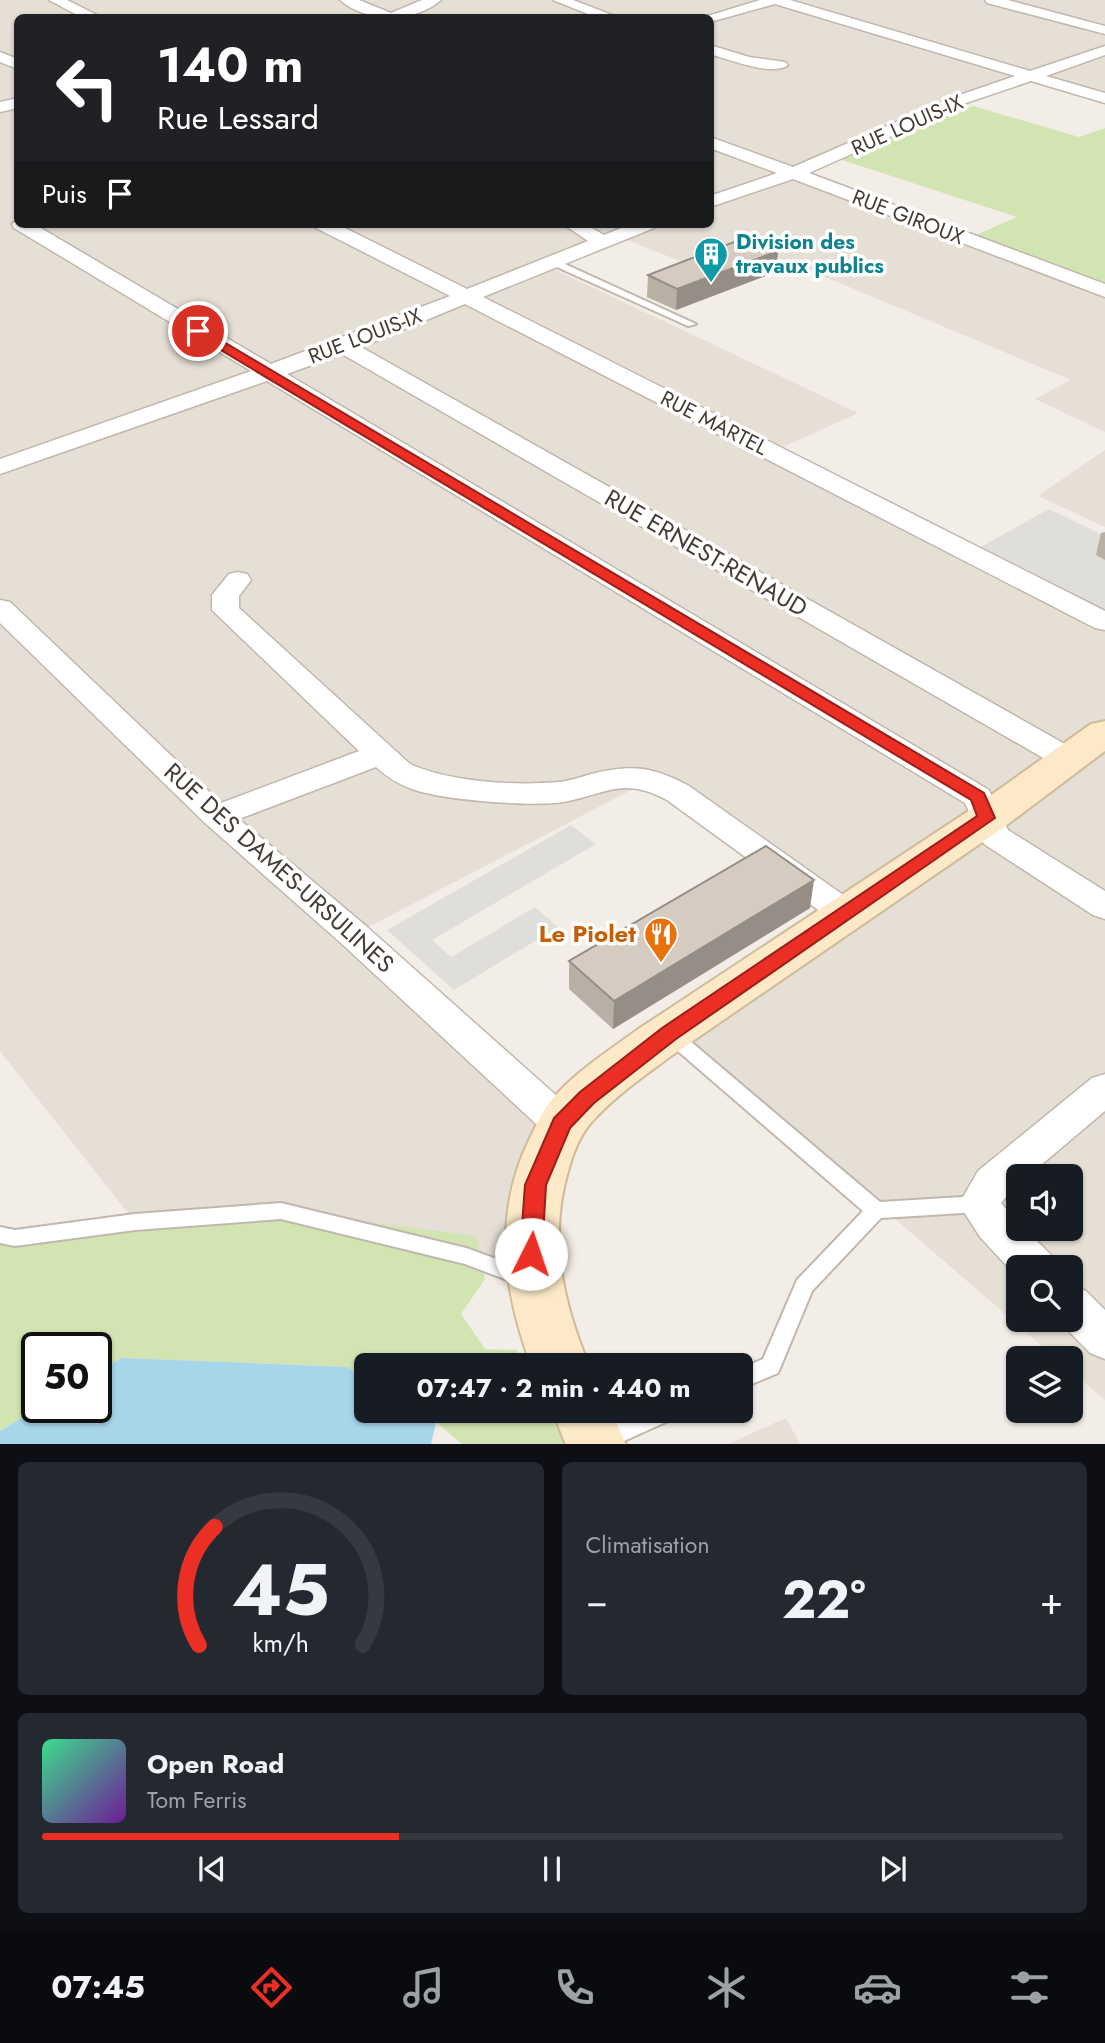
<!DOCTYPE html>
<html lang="fr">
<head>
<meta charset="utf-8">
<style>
	:root { --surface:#171b24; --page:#242831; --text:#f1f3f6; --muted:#9ea1a6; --line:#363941; --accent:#eb2f25 }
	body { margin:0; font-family:Jost,sans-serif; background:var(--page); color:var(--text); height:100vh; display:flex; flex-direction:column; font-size:26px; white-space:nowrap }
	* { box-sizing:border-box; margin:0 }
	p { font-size:23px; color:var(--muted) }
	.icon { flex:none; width:38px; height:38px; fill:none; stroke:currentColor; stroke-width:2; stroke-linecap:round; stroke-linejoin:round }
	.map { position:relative; height:1444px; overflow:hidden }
	.panel { display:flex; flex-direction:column; gap:18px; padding:18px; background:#0d0f14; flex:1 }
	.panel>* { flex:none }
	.guide { position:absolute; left:14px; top:14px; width:700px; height:214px; border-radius:10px; box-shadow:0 2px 5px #0004; background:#202124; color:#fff; overflow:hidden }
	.controls { position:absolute; left:1006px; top:1164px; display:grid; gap:14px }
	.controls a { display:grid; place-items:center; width:77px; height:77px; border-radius:10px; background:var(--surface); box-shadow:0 2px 5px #0004; font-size:35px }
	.speed { position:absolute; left:21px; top:1332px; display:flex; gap:14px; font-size:35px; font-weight:700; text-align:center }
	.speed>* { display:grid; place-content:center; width:91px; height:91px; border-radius:50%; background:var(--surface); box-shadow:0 2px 5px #0004; line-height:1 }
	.speed .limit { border:4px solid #111; border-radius:10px; background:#fff; color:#111 }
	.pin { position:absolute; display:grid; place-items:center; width:60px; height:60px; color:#fff; margin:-30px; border:4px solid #fff; border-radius:50%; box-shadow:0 2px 7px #0007 }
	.me { position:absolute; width:77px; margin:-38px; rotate:4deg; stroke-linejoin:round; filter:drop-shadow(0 0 5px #0008) }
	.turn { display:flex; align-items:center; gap:24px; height:147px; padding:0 28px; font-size:32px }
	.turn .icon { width:91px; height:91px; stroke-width:2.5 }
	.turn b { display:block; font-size:49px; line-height:60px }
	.then { display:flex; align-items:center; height:66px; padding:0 28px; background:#0003; gap:14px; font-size:26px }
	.big { font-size:52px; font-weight:700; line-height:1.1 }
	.panel .tile { flex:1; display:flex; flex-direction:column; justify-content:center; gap:10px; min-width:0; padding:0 24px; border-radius:10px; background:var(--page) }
	.panel .dial { align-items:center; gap:0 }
	.dial svg { height:182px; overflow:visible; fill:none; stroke:var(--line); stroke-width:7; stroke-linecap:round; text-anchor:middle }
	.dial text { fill:var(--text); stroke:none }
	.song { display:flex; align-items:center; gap:21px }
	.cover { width:84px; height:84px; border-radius:10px; background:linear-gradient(135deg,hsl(150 70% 55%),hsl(280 70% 35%)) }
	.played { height:7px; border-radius:4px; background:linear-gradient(90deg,var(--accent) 35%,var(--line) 35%) }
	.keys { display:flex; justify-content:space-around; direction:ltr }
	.heat { display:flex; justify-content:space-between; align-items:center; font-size:38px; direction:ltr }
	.panel .tiles { flex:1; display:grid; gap:18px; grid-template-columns:1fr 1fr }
	.tile:last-child { grid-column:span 2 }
	.trip { position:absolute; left:354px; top:1353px; width:399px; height:70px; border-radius:10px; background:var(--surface); box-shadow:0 2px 5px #0004; font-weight:700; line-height:70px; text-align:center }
	.menu { display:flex; height:112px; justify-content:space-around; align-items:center; background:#090b0e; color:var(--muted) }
	.menu .icon { width:49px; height:49px }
	.menu .on { color:var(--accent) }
	.menu b { font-size:32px; color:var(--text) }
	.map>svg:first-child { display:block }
</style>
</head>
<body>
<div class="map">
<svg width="1105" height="1445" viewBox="0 0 1105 1445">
	<rect width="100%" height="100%" fill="#f2ede6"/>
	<!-- residential -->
	<g fill="#e5dfd5" fill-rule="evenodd">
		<path d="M0,0H1105V98L1028,75L795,174L1105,291V432L1035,399L1071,380L749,245L695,267L615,235L545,265L858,413L772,452L1105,622V733L844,912L652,779L355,934L562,1124L534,1281L466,1256L135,1222L0,1051ZM18,18H710V224H18Z"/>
		<path d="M1105,450V527L1038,496Z"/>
		<path d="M1105,753V1400L1071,1371V1358H1056L671,1025ZM1018,1176H1071V1228H1018ZM1018,1267H1071V1320H1018Z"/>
		<path d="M786,1418L800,1444H728Z"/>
	</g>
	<!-- green -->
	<g fill="#d2e4b2">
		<path d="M973,106L1079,137L1105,128V290L967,239L1017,217L836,158Z"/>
		<path d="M281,1211L476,1236L485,1279L461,1314L485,1349L517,1350L524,1365H366V1379L346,1367L122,1358L96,1373V1348H37V1407H39L0,1431V1234Z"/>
		<path d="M417,1411H548L565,1444H462L436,1422Z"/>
	</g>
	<!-- parking -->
	<g fill="#e0dedb">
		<path d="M1049,509L1105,536V612L977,549Z"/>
		<path d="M571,825L596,844L432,940L451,957L535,907L558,927L454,990L387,930Z"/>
	</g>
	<!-- water -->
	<path fill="#a7d6eb" d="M122,1358L347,1367L366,1379V1410L417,1411L436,1422L431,1444H0V1431L39,1407H96V1373Z"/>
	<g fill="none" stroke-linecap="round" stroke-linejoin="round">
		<!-- service casing -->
		<g stroke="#c0b7ad" stroke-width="4">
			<g id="service">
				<path d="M548,259H554L696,324L688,326L548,263Z"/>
				<path d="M670,1027L676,1029L880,1202L979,1196L986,1198L989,1204L986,1210L979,1212L881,1218L812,1291L778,1373L740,1389V1369L763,1359L797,1280L863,1211L664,1039L661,1034L664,1029Z"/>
				<path d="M281,1203L466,1248L530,1271L533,1277L530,1283L523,1286L465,1264L281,1219L135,1230L15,1246L0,1243V1227L15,1230L135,1214Z"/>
				<path d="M644,1410H679L677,1417L615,1445H595L592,1439L595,1432Z"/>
			</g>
		</g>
		<!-- minor casing -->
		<g stroke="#c0b7ad" stroke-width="3">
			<g id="minor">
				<path d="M49,0H67L103,18H83Z"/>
				<path d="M340,0H359L391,13L422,0H441C415,23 366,23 340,0Z"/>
				<path d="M553,0H573L620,18H598Z"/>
				<path d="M760,0H790L1030,71L1105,46V55L1046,76L1105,93V103L1031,81L966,103L809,173L1105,284V297L793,179L710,207V196L777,173L710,148V137L793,167L954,97L1015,76L775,4L710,22V18H701Z"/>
				<path d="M985,0H1008L1105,26V34L987,3Z"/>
				<path d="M710,45L749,57L785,62L788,65C774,77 727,59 710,54Z"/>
				<path d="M0,52L18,59V69L0,62Z"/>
				<path d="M18,98V108L0,112V102Z"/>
				<path d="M18,219V224H34L271,364L450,296L316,228L314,224H337L467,289L588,241L563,224H585L604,235L631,224H656L654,228L483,297L1105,611V630L1095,628L465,304L361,347L1079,752L1083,759L1079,766L1068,769L1057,766L342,354L287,374L989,790L1008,830L1105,891V919L1093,915L984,844L965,803L267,381L0,474V459L251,371L14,228L12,224Z"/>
				<path d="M238,572L247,574L251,580L239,596V608L410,764C450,782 515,786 559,782C570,781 581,777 591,774C632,764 652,766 689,786L856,904L861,912L856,920L844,924L832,920L667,800C623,776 607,794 563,802C533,807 441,800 412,789C398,784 387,777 376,767L239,819L366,926L576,1113L581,1124L576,1135L562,1140L548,1135L342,944L205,823L0,623V600L10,602L221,803L359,751L212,610V595L229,574Z"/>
				<path d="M1105,1074V1111L1028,1176H1018V1184L1001,1203L1018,1223V1228H1024L1050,1254L1056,1267H1018V1278L980,1237L959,1204L978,1171L1092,1078Z"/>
				<path d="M1071,1285L1086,1291L1105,1310V1359L1090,1353L1058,1320H1071Z"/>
			</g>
		</g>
		<!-- secondary casing -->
		<g stroke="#cfbb99" stroke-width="4">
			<g id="secondary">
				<path d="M1105,721V751L1000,830L671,1056C643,1077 612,1098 589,1125C579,1138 573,1153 569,1168C548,1236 562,1301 589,1365H531C503,1290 493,1213 530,1138C537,1124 543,1109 554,1097C577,1071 608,1051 637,1030L970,810L1091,724Z"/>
				<path d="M552,1410H611L626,1445H566Z"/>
			</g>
		</g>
		<!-- service -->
		<use href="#service" fill="#fff" fill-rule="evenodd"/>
		<!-- minor -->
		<use href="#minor" fill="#fff" fill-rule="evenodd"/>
		<!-- secondary -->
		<use href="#secondary" fill="#fbe9c8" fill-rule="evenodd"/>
	</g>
	<!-- wall -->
	<g fill="#b8afa5">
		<path d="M778,251L776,272L676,310L647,297L648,275Z"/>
		<path d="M1105,532V560L1096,555L1101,533Z"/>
		<path d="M810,908L613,1029L569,989V961Z"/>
	</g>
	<!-- shaded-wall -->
	<g fill="#968e86">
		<path d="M778,251L776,272L676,310L677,289Z"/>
		<path d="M814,880L810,908L613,1029L614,1001Z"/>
	</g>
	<!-- building -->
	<g fill="#d6cbc0" stroke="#968e86" stroke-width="2">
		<path d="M747,237L778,251L677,289L648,275Z"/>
		<path d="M766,846L814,880L614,1001L569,961Z"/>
	</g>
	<!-- route -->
	<path fill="#eb2f25" stroke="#991f18" stroke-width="2" d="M194,329H202L984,793L995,818L676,1039L594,1103L570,1128L546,1185L542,1254L539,1260L531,1263L523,1260L520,1254L525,1185L554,1118L580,1092L662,1028L977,816L971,800L194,334Z"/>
	<!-- icons -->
	<defs>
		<g id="building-pin" transform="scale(1.75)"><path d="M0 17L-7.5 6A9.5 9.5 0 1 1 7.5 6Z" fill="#0f9aa8" stroke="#fff"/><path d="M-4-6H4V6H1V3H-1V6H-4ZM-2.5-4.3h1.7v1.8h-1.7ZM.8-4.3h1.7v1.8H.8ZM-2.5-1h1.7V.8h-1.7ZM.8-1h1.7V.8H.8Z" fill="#fff"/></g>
		<g id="restaurant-pin" transform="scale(1.75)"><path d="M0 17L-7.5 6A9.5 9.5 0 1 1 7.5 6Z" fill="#e8710a" stroke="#fff"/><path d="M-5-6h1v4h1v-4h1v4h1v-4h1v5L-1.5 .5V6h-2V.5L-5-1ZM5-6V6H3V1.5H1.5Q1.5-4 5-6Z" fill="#fff"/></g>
	</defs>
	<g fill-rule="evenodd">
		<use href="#building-pin" x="711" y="254"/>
		<use href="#restaurant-pin" x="661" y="934"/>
	</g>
	<g text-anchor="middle" stroke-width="7" stroke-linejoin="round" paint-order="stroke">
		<!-- far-street labels -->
		<g font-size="21" fill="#443d36" stroke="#fff">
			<text transform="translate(907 125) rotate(-24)" y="7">RUE LOUIS-IX</text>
			<text transform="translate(908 217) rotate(21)" y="7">RUE GIROUX</text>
			<text transform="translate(365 336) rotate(-21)" y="7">RUE LOUIS-IX</text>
			<text transform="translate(714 423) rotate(27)" y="7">RUE MARTEL</text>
		</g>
		<!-- far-culture labels -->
		<g font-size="21" font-weight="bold" fill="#0d838f" stroke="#fff" text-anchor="start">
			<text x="736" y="249">Division des<tspan x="736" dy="24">travaux publics</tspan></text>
		</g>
		<!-- street labels -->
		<g font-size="24" fill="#443d36" stroke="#fff">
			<text transform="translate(706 553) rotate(30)" y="8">RUE ERNEST-RENAUD</text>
			<text transform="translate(279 868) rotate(42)" y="8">RUE DES DAMES-URSULINES</text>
		</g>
		<!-- food labels -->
		<g font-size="24" font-weight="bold" fill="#c56008" stroke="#fff" text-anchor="end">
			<text x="636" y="942">Le Piolet</text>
		</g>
	</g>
</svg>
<div class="controls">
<a><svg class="icon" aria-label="sound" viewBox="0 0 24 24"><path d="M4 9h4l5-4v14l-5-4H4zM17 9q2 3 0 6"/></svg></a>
<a><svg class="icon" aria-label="search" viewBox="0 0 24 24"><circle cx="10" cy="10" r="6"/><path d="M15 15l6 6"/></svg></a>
<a><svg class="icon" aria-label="layers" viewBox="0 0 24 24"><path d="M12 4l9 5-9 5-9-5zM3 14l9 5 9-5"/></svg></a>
</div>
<div class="speed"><div class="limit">50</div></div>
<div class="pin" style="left:198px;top:331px;background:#d93025"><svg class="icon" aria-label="arrive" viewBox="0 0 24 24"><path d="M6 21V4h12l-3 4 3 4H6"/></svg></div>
<svg class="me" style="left:531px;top:1254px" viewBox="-20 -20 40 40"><circle r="19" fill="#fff"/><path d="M0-13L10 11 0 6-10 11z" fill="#eb2f25"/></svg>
<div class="trip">07:47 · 2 min · 440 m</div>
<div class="guide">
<div class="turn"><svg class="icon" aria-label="left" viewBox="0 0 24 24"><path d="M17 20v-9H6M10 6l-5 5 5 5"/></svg><div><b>140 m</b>Rue Lessard</div></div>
<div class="then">Puis<svg class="icon" aria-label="arrive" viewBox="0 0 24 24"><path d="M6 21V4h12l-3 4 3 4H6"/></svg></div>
</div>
</div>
<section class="panel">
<div class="tiles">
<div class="tile dial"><svg viewBox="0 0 100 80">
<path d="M14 69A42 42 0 1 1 86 69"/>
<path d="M14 69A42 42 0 0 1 21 17" stroke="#eb2f25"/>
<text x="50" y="56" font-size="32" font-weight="700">45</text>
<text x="50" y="72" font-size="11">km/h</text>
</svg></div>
<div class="tile"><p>Climatisation</p>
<div class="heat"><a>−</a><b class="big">22°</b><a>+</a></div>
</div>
<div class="tile">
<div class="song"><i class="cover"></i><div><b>Open Road</b><p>Tom Ferris</p></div></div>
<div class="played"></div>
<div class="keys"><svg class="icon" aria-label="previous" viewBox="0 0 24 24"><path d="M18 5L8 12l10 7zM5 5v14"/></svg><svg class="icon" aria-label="pause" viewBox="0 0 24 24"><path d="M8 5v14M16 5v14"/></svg><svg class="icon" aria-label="next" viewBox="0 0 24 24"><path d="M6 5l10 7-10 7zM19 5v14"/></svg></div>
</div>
</div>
</section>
<nav class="menu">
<b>07:45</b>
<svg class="icon on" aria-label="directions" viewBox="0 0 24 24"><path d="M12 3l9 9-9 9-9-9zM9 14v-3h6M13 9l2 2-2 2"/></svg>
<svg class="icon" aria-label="music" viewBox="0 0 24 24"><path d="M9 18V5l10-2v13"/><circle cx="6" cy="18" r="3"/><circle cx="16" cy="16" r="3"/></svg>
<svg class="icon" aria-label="phone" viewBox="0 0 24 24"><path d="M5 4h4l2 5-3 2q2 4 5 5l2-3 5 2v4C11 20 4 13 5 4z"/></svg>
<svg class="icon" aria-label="climate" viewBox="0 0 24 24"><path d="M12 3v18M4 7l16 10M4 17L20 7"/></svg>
<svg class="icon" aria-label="car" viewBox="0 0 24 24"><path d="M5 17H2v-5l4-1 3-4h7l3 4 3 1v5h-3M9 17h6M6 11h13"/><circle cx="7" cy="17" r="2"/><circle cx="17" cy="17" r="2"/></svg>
<svg class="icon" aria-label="filters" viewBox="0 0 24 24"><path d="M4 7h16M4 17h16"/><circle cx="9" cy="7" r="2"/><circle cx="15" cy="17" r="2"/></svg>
</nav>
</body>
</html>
